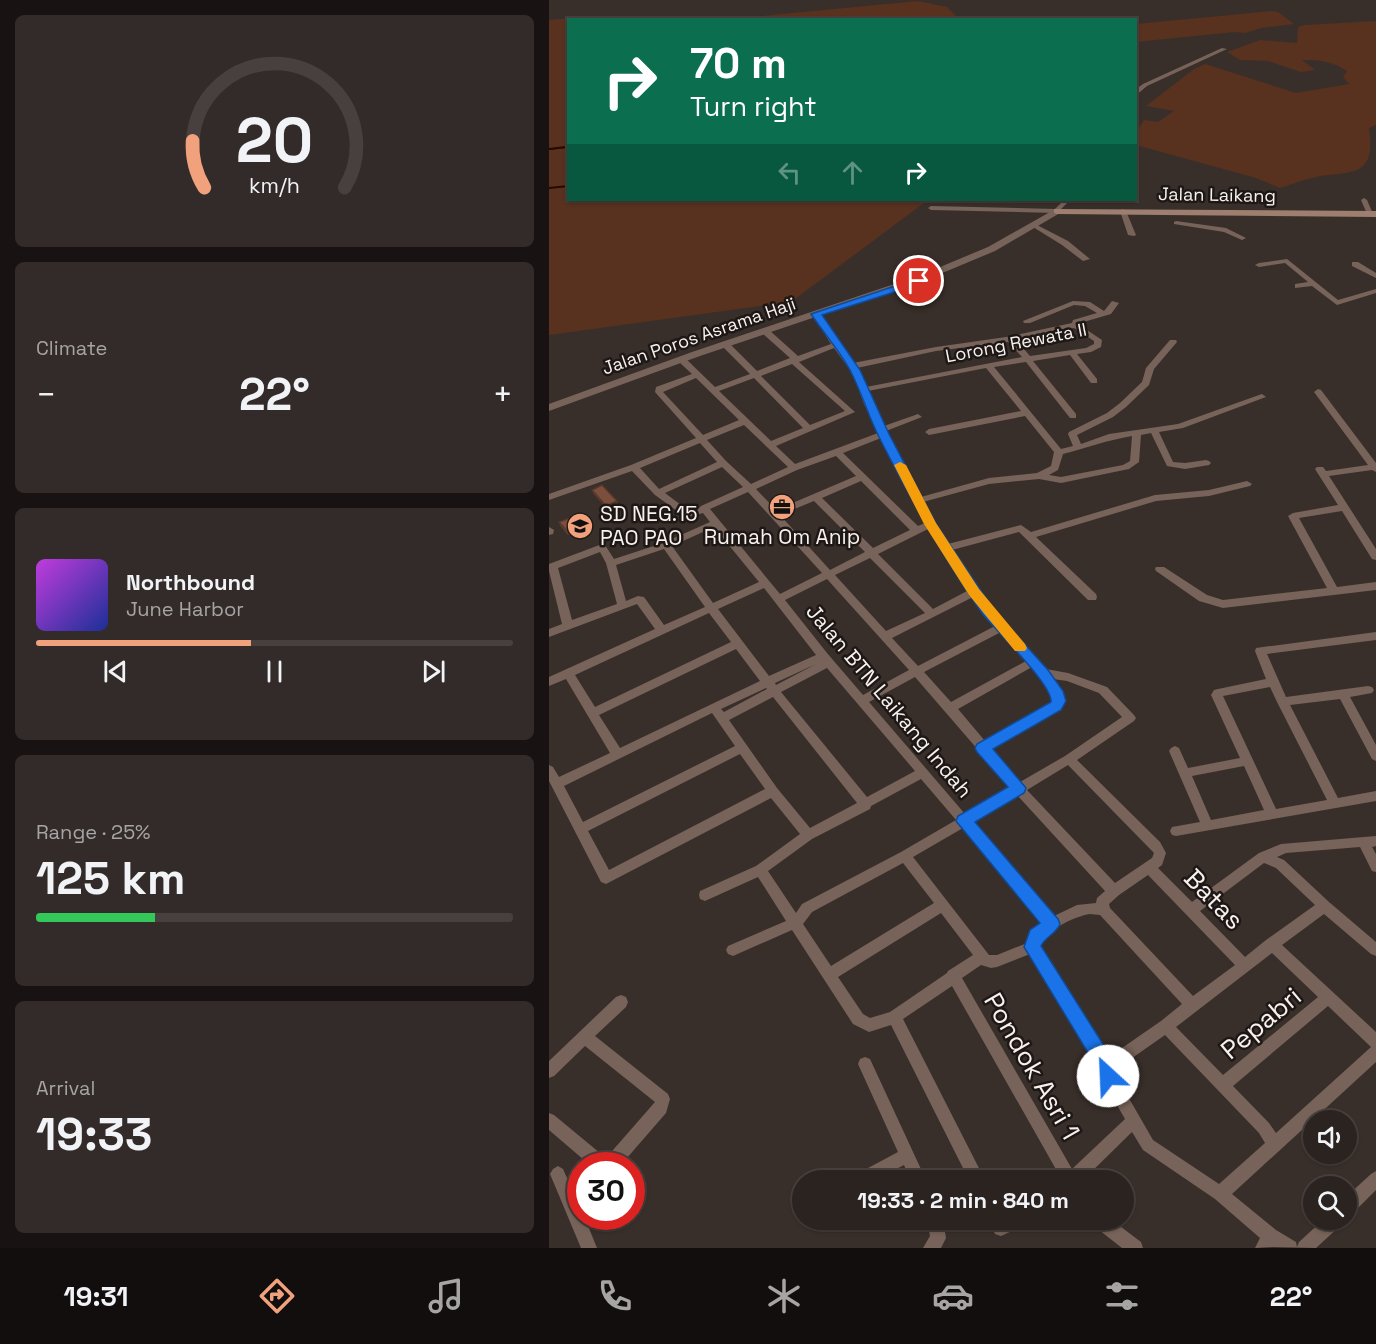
<!DOCTYPE html>
<html lang="en">
<head>
<meta charset="utf-8">
<style>
	:root { --surface:#2b2320; --page:#332b29; --text:#f1f3f6; --muted:#a6a4a5; --line:#47403e; --accent:#f1a17c }
	body { margin:0; font-family:"Space Grotesk",sans-serif; background:var(--page); color:var(--text); height:100vh; display:flex; flex-direction:column; font-size:22px; white-space:nowrap }
	* { box-sizing:border-box; margin:0 }
	p { font-size:20px; color:var(--muted) }
	.icon { flex:none; width:33px; height:33px; fill:none; stroke:currentColor; stroke-width:2; stroke-linecap:round; stroke-linejoin:round }
	.map { position:relative; flex:1; overflow:hidden }
	.side { display:flex; flex-direction:column; gap:15px; padding:15px; background:#181312; width:549px }
	.side>* { flex:none }
	.guide { position:absolute; left:18px; top:18px; width:570px; height:183px; border-radius:0px; box-shadow:0 2px 4px #0004,0 0 0 2px var(--line); background:#0b6e4f; color:#fff; overflow:hidden }
	.buttons { position:absolute; left:754px; top:1110px; display:grid; gap:12px }
	.buttons a { display:grid; place-items:center; width:54px; height:54px; border-radius:50%; background:var(--surface); box-shadow:0 2px 4px #0004,0 0 0 2px var(--line); font-size:30px }
	.speed { position:absolute; left:18px; top:1152px; display:flex; gap:12px; font-size:30px; font-weight:700; text-align:center }
	.speed>* { display:grid; place-content:center; width:78px; height:78px; border-radius:50%; background:var(--surface); box-shadow:0 2px 4px #0004,0 0 0 2px var(--line); line-height:1 }
	.speed .limit { border:9px solid #d22; background:#fff; color:#111 }
	.pin { position:absolute; display:grid; place-items:center; width:51px; height:51px; color:#fff; margin:-26px; border:3px solid #fff; border-radius:50%; box-shadow:0 2px 6px #0007 }
	.me { position:absolute; width:66px; margin:-33px; rotate:335deg; stroke-linejoin:round; filter:drop-shadow(0 0 4px #0008) }
	.turn { display:flex; align-items:center; gap:21px; height:126px; padding:0 24px; font-size:27px }
	.turn .icon { width:78px; height:78px; stroke-width:2.5 }
	.turn b { display:block; font-size:42px; line-height:51px }
	.lanes { display:flex; align-items:center; height:57px; padding:0 24px; background:#0003; justify-content:center; gap:30px; direction:ltr }
	.lanes .off { opacity:.35 }
	.big { font-size:45px; font-weight:800; line-height:1.1 }
	.side .card { flex:1; display:flex; flex-direction:column; justify-content:center; gap:9px; min-width:0; padding:0 21px; border-radius:9px; background:var(--page) }
	.side .dial { align-items:center; gap:0 }
	.dial svg { height:156px; overflow:visible; fill:none; stroke:var(--line); stroke-width:7; stroke-linecap:round; text-anchor:middle }
	.dial text { fill:var(--text); stroke:none }
	.song { display:flex; align-items:center; gap:18px }
	.cover { width:72px; height:72px; border-radius:9px; background:linear-gradient(135deg,hsl(290 70% 55%),hsl(230 70% 35%)) }
	.played { height:6px; border-radius:3px; background:linear-gradient(90deg,var(--accent) 45%,var(--line) 45%) }
	.keys { display:flex; justify-content:space-around; direction:ltr }
	.heat { display:flex; justify-content:space-between; align-items:center; font-size:33px; direction:ltr }
	.charge { height:9px; border-radius:4px; background:linear-gradient(90deg,#34c759 25%,var(--line) 0) }
	.trip { position:absolute; left:243px; top:1170px; width:342px; height:60px; border-radius:30px; background:var(--surface); box-shadow:0 2px 4px #0004,0 0 0 2px var(--line); font-weight:800; line-height:60px; text-align:center }
	.dock { display:flex; height:96px; justify-content:space-around; align-items:center; background:#110e0d; color:var(--muted) }
	.dock .icon { width:42px; height:42px }
	.dock .selected { color:var(--accent) }
	.dock b { font-size:27px; color:var(--text) }
	main { display:flex; flex:1; min-height:0 }
	.map>svg:first-child { display:block }
</style>
</head>
<body>
<main>
<section class="side">
<div class="card dial"><svg viewBox="0 0 100 80">
<path d="M14 69A42 42 0 1 1 86 69"/>
<path d="M14 69A42 42 0 0 1 8 45" stroke="#f1a17c"/>
<text x="50" y="56" font-size="32" font-weight="700">20</text>
<text x="50" y="72" font-size="11">km/h</text>
</svg></div>
<div class="card"><p>Climate</p>
<div class="heat"><a>−</a><b class="big">22°</b><a>+</a></div>
</div>
<div class="card">
<div class="song"><i class="cover"></i><div><b>Northbound</b><p>June Harbor</p></div></div>
<div class="played"></div>
<div class="keys"><svg class="icon" aria-label="previous" viewBox="0 0 24 24"><path d="M18 5L8 12l10 7zM5 5v14"/></svg><svg class="icon" aria-label="pause" viewBox="0 0 24 24"><path d="M8 5v14M16 5v14"/></svg><svg class="icon" aria-label="next" viewBox="0 0 24 24"><path d="M6 5l10 7-10 7zM19 5v14"/></svg></div>
</div>
<div class="card"><p>Range · 25%</p><b class="big">125 km</b><div class="charge"></div></div>
<div class="card"><p>Arrival</p><b class="big">19:33</b></div>
</section>
<div class="map">
<svg width="827" height="1248" viewBox="0 0 827 1248">
	<rect width="100%" height="100%" fill="#392f2a"/>
	<!-- green -->
	<g fill="#58311f">
		<path d="M369,1L398,7L410,19H181Z"/>
		<path d="M723,11L729,12L745,24L712,28L696,33L685,32L587,42V24Z"/>
		<path d="M35,17L61,19L20,20V200H379L246,299L233,303L0,335V20Z"/>
		<path d="M827,21V125L820,128C827,175 806,172 772,176C759,178 744,184 731,188L707,178L587,145V132L595,120L609,122L625,111L597,106L645,69L656,64L747,93L800,84L794,77L798,71C783,61 770,60 753,60L766,70L752,72L719,61L691,60L678,52L711,40L748,43L749,27L756,25Z"/>
	</g>
	<g fill="none" stroke-linecap="round" stroke-linejoin="round">
		<!-- stream-far1 -->
		<path stroke="#270b00" stroke-width="1.5" d="M2,149L20,147"/>
		<!-- stream -->
		<g stroke="#270b00" stroke-width="2">
			<path d="M0,149L17,147"/>
			<path d="M0,188L20,186"/>
		</g>
		<!-- minor -->
		<g fill="#776359" fill-rule="evenodd">
			<path d="M673,48L678,49L598,86L586,96V90L594,84Z"/>
			<path d="M815,198L818,200L824,214L823,215L818,214L812,200Z"/>
			<path d="M515,200H521L508,213L382,210L379,208L382,206L506,209Z"/>
			<path d="M574,209L577,211L587,235L585,236L579,235L571,211Z"/>
			<path d="M627,221L677,228L697,238L693,240L675,232L625,224V222Z"/>
			<path d="M484,225H488L519,241L541,259L534,261L513,245L484,227Z"/>
			<path d="M738,259L789,300L827,289V293L788,305L763,286L746,288V284L759,282L736,263L710,267L706,265L710,263Z"/>
			<path d="M803,262H809L827,273V278L803,266Z"/>
			<path d="M524,301L541,302L555,311L563,301L570,303L562,314L531,323L532,326L553,340L552,347L542,352L528,354L548,379V383H542L521,355L484,361L527,414V418H521L477,362L445,367L512,449L524,446L519,434L520,432L558,413L571,403L593,382L597,368L621,340H627L628,342L605,369L600,385L577,407L564,417L528,435L532,444L560,434L629,424L710,395L713,394L717,397L634,428L610,432L624,462L636,463L657,460L660,461L662,463L660,465L636,469L618,466L602,433L592,435L590,462L580,469L512,483L490,479L440,484L374,502L385,523L399,544L472,525L482,532L606,495L660,490L698,481L703,484L701,486L660,496L607,501L487,537L547,594L548,597L547,600H539L470,532L403,550L444,609L497,669L519,673L558,687L585,715L587,718L585,721L528,760L611,842L617,853L613,865L609,868L643,902L710,853L732,844L827,836V846L823,847L827,854V872L823,871L811,847L737,853L728,857L735,860L780,902L827,942V956L822,954L775,914L733,945L827,1032V1062L683,1194L727,1230L747,1242L748,1247L750,1242L774,1220H793L791,1226L767,1248L724,1247L706,1248L711,1238L666,1199L594,1150L583,1132L534,1180H513L403,986L354,1019L436,1180H420L342,1025L320,1032L304,1024L243,930L184,956L179,954L177,950L179,946L237,921L209,877L156,901L151,899L150,895L151,891L207,866L251,834L222,798L57,884L52,882L0,781V765L4,767L10,777L61,753L17,679L0,686V677L106,629L88,604L0,637V629L13,624L0,571V564L53,544L56,545L65,559L114,543L161,522L154,513L138,517L135,516L106,495L83,471L0,500V494L82,465L147,438L106,392L107,387L143,374L129,361V357H135L166,387L201,374L173,346V342H179L208,371L241,358L213,333V329H219L249,356L282,344L263,314L267,312H270L304,363L387,347L457,337L523,323L524,320L548,313L536,306L525,305L481,323H475L474,321ZM525,328L545,341V344L537,348L481,356L467,340ZM459,342L473,357L317,387L312,374L308,368L387,351ZM285,348L304,374L315,404L329,433L246,464L227,446L306,412L250,362ZM243,364L296,411L261,425L212,376ZM437,368L472,411L380,429L376,432L380,435L476,416L505,452L502,466L488,473L440,478L372,497L337,431L373,417L369,414L335,426L319,391ZM147,378L190,420L154,435L114,392ZM205,378L254,428L222,441L170,391ZM195,425L239,467L202,484L177,461L158,440ZM583,436L581,461L574,465L512,477L500,475L509,470L514,454C537,448 559,440 583,436ZM332,438L376,523L369,526L294,453ZM151,443L168,462L110,489L91,468ZM287,456L307,476L227,510L207,489L248,470ZM173,467L194,487L152,506L150,508L140,511L116,493ZM312,481L361,530L324,548L273,498ZM199,492L273,573L231,594L161,509ZM265,501L316,552L281,570L231,515ZM165,527L210,582L164,603L123,546ZM379,529L420,590L384,609L329,554ZM115,549L156,607L115,625L95,597L89,596L77,601L67,565ZM51,552L57,563L68,604L23,620L9,568ZM321,558L376,613L337,631L286,575ZM278,579L360,670L314,695L278,653L236,600ZM215,588L267,655L220,676L169,609ZM424,597L446,626L369,666L343,638ZM160,613L182,642L46,707L26,675ZM452,632L477,661L402,702L375,672ZM187,649L211,681L71,748L50,715ZM267,664L227,685L226,683ZM483,667L503,696V701L436,741L409,709ZM278,668L366,771L318,797L232,692ZM366,677L462,788L416,814L320,702ZM504,679L518,681L550,693L573,717L516,756L471,782L442,749L513,706L515,695ZM217,688L218,689L175,712L172,709ZM224,697L308,803L261,828L228,788L180,720ZM163,713L186,746L34,822L15,786ZM191,754L216,789L60,870L39,831ZM519,765L605,853L603,858L566,883L478,790ZM372,779L407,820L352,852L253,904L247,913L219,871L263,839L321,809L322,806ZM468,795L556,891L548,898L547,903L528,905L505,916L424,822ZM414,828L494,923L482,932L478,943L448,955H440L364,857ZM354,863L385,903L282,966L254,924L263,912ZM715,863L727,868L766,905L717,940L696,957L651,911ZM599,875L686,965L644,996L561,908L560,904L570,895ZM392,913L424,955L399,971L398,973L341,1012L321,1018L314,1014L289,977ZM541,914L551,915L633,1004L612,1021L560,1057L491,946C495,931 526,916 541,914ZM723,953L769,997L674,1075L627,1027ZM481,954L551,1069L554,1081L576,1119L523,1169L413,978L432,965L442,968L448,967ZM779,1006L822,1047L727,1133L720,1123L684,1086ZM616,1035L710,1133L716,1143L670,1184L604,1140L566,1074V1070Z"/>
			<path d="M769,389L772,390L827,463V472L823,470L780,476L827,549V560L823,559L793,511L750,518L788,587L827,582V590L674,608L650,601L607,571L606,569L607,567H615L658,595L674,600L778,588L739,516L744,513L789,505L766,469L768,467H774L777,471L819,465L765,392Z"/>
			<path d="M0,527L5,530L4,534L0,535Z"/>
			<path d="M827,632V640L718,654L737,697L819,686L823,687L825,690L823,693L801,697L827,745V761L823,759L791,699L741,705L789,798L827,791V801L627,836L623,835L621,831L623,827L651,822L620,751L622,748L626,746L630,748L639,768L691,758L662,695L665,690L669,689L717,679L706,651L707,648ZM721,687L728,702L778,800L727,809L674,696ZM695,766L715,810L662,820L643,776Z"/>
			<path d="M72,995L77,997L79,1002L77,1007L46,1036L119,1094L121,1099L117,1113L71,1166H42L0,1130V1113L5,1115L57,1158L106,1102L36,1046L5,1076L0,1078V1061L67,997Z"/>
			<path d="M316,1057L321,1059L377,1180H361L355,1165L326,1180H303L306,1175L349,1152L309,1064L311,1059Z"/>
			<path d="M9,1166L14,1169L32,1209V1216H35L48,1248H32L1,1174L4,1169Z"/>
			<path d="M827,1171V1190L804,1213L798,1215V1196L822,1174Z"/>
			<path d="M378,1220H394L397,1238L392,1248H374L381,1236Z"/>
			<path d="M439,1220H476L474,1226L452,1236L446,1234Z"/>
			<path d="M543,1220H563L592,1242L594,1248H573L545,1226Z"/>
		</g>
		<!-- tertiary -->
		<path fill="#776359" fill-rule="evenodd" d="M508,208L512,211L511,213L446,251L379,279L151,356L0,411V404L143,352L372,275L439,247Z"/>
		<!-- secondary -->
		<path fill="#9e7e6f" fill-rule="evenodd" d="M505,209L827,211V217L508,214L505,213Z"/>
	</g>
	<!-- wall -->
	<g fill="#6a4433">
		<path d="M43,490L68,501L69,504L58,509L44,493Z"/>
		<path d="M10,522L40,525L41,531L32,535L27,531L19,535L11,525Z"/>
	</g>
	<!-- shaded-wall -->
	<g fill="#563729">
		<path d="M68,501L69,504L58,509L57,506Z"/>
		<path d="M38,525H40L41,531L32,535L31,532Z"/>
		<path d="M26,528L27,531L19,535L18,531Z"/>
	</g>
	<!-- building -->
	<g fill="#7b4f3b" stroke="#563729" stroke-width="1.5">
		<path d="M53,485L68,501L57,506L43,490Z"/>
		<path d="M29,515L40,525H38L40,528L31,532L26,528L18,531L10,522Z"/>
	</g>
	<!-- route -->
	<path fill="#1a73e8" stroke="#114b97" stroke-width="1.5" d="M370,278L374,279V283L273,315L311,370L340,434L387,524L444,609L499,670L514,691L517,701L512,710L444,749L477,788L475,793L426,822L509,919L511,924C507,934 496,937 492,946L564,1060L569,1076L566,1083L559,1086L553,1083L549,1069L475,947L481,930L491,923L407,821L409,816L459,787L428,752L426,748L428,744L502,702C504,685 446,630 433,613C394,557 361,498 330,437C319,415 312,391 301,370C290,350 274,332 262,314Z"/>
	<!-- slow -->
	<path fill="#f59e0b" d="M351,462L357,465L387,523L430,589L476,644L478,648L476,651H466L420,595L375,524L345,465Z"/>
	<!-- icons -->
	<defs>
		<g id="office-disc" transform="scale(1.35)"><circle r="9.5" fill="#f1a17c" stroke="#1d1816"/><path d="M-6-3h4V-5.5h4V-3h4V5H-6ZM-1-4.5V-3h2v-1.5ZM-6 0V1H6V0Z" fill="#111"/></g>
		<g id="school-disc" transform="scale(1.35)"><circle r="9.5" fill="#f1a17c" stroke="#1d1816"/><path d="M0-5L7-2L0 1L-7-2ZM-4 1L0 2.5L4 1V4Q0 6-4 4Z" fill="#111"/></g>
	</defs>
	<g fill-rule="evenodd">
		<use href="#office-disc" x="233" y="507"/>
		<use href="#school-disc" x="31" y="526"/>
	</g>
	<g text-anchor="middle" stroke-width="5" stroke-linejoin="round" paint-order="stroke">
		<!-- far-street labels -->
		<g font-size="18" fill="#f8f1ee" stroke="#1d1816">
			<text transform="translate(668 195) rotate(1)" y="6">Jalan Laikang</text>
			<text transform="translate(150 336) rotate(-19)" y="6">Jalan Poros Asrama Haji</text>
			<text transform="translate(467 343) rotate(-11)" y="6">Lorong Rewata II</text>
		</g>
		<!-- poi labels -->
		<g font-size="21" fill="#f8f1ee" stroke="#1d1816" text-anchor="start">
			<text x="51" y="521">SD NEG.15<tspan x="51" dy="24">PAO PAO</tspan></text>
			<text x="233" y="544" text-anchor="middle">Rumah Om Anip</text>
		</g>
		<!-- street labels -->
		<g font-size="21" fill="#f8f1ee" stroke="#1d1816">
			<text transform="translate(340 701) rotate(50)" y="7">Jalan BTN Laikang Indah</text>
		</g>
		<!-- near-street labels -->
		<g font-size="26" fill="#f8f1ee" stroke="#1d1816">
			<text transform="translate(665 899) rotate(46)" y="9">Batas</text>
			<text transform="translate(712 1023) rotate(-40)" y="9">Pepabri</text>
			<text transform="translate(483 1066) rotate(60)" y="9">Pondok Asri 1</text>
		</g>
	</g>
</svg>
<div class="buttons">
<a><svg class="icon" aria-label="sound" viewBox="0 0 24 24"><path d="M4 9h4l5-4v14l-5-4H4zM17 9q2 3 0 6"/></svg></a>
<a><svg class="icon" aria-label="search" viewBox="0 0 24 24"><circle cx="10" cy="10" r="6"/><path d="M15 15l6 6"/></svg></a>
</div>
<div class="speed"><div class="limit">30</div></div>
<div class="pin" style="left:370px;top:281px;background:#d93025"><svg class="icon" aria-label="arrive" viewBox="0 0 24 24"><path d="M6 21V4h12l-3 4 3 4H6"/></svg></div>
<svg class="me" style="left:559px;top:1076px" viewBox="-20 -20 40 40"><circle r="19" fill="#fff"/><path d="M0-13L10 11 0 6-10 11z" fill="#1a73e8"/></svg>
<div class="trip">19:33 · 2 min · 840 m</div>
<div class="guide">
<div class="turn"><svg class="icon" aria-label="right" viewBox="0 0 24 24"><path d="M7 20v-9h11M14 6l5 5-5 5"/></svg><div><b>70 m</b>Turn right</div></div>
<div class="lanes"><svg class="icon off" aria-label="left" viewBox="0 0 24 24"><path d="M17 20v-9H6M10 6l-5 5 5 5"/></svg><svg class="icon off" aria-label="ahead" viewBox="0 0 24 24"><path d="M12 20V5M6 11l6-6 6 6"/></svg><svg class="icon" aria-label="right" viewBox="0 0 24 24"><path d="M7 20v-9h11M14 6l5 5-5 5"/></svg></div>
</div>
</div>
</main>
<nav class="dock">
<b>19:31</b>
<svg class="icon selected" aria-label="directions" viewBox="0 0 24 24"><path d="M12 3l9 9-9 9-9-9zM9 14v-3h6M13 9l2 2-2 2"/></svg>
<svg class="icon" aria-label="music" viewBox="0 0 24 24"><path d="M9 18V5l10-2v13"/><circle cx="6" cy="18" r="3"/><circle cx="16" cy="16" r="3"/></svg>
<svg class="icon" aria-label="phone" viewBox="0 0 24 24"><path d="M5 4h4l2 5-3 2q2 4 5 5l2-3 5 2v4C11 20 4 13 5 4z"/></svg>
<svg class="icon" aria-label="climate" viewBox="0 0 24 24"><path d="M12 3v18M4 7l16 10M4 17L20 7"/></svg>
<svg class="icon" aria-label="car" viewBox="0 0 24 24"><path d="M5 17H2v-5l4-1 3-4h7l3 4 3 1v5h-3M9 17h6M6 11h13"/><circle cx="7" cy="17" r="2"/><circle cx="17" cy="17" r="2"/></svg>
<svg class="icon" aria-label="filters" viewBox="0 0 24 24"><path d="M4 7h16M4 17h16"/><circle cx="9" cy="7" r="2"/><circle cx="15" cy="17" r="2"/></svg>
<b>22°</b>
</nav>
</body>
</html>
